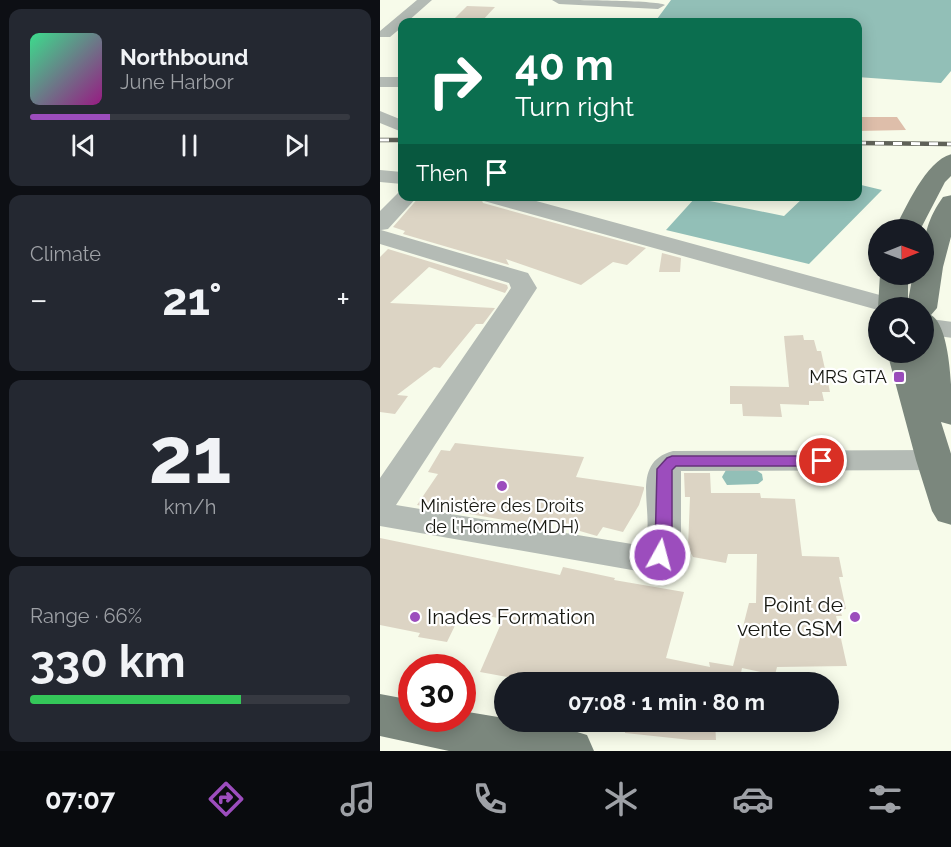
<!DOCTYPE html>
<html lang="en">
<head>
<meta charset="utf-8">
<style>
	:root { --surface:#171b24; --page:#242831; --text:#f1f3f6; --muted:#9ea1a6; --line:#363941; --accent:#9c4dbd }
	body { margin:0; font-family:Raleway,sans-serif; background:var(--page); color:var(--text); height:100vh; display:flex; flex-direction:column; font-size:22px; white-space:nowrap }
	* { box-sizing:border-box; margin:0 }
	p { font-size:20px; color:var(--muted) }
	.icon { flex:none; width:33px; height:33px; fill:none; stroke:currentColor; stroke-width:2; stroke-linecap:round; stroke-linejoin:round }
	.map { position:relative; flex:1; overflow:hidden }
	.panel { display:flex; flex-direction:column; gap:9px; padding:9px; background:#0d0f14; width:380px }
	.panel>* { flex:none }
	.banner { position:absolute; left:18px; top:18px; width:464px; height:183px; border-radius:12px; box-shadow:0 3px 15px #0003; background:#0b6e4f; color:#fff; overflow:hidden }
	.needle { width:39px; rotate:89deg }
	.tools { position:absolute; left:488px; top:219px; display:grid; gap:12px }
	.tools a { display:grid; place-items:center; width:66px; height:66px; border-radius:50%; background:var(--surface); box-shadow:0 3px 15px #0003; font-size:30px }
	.speed { position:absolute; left:18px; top:654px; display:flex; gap:12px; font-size:30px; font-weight:700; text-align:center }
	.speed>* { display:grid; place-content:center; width:78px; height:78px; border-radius:50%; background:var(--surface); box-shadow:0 3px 15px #0003; line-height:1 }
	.speed .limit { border:9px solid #d22; background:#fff; color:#111 }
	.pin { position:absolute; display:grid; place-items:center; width:51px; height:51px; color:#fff; margin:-26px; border:3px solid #fff; border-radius:50%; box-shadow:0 2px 6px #0007 }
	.me { position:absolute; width:66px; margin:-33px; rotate:7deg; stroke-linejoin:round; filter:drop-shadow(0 0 4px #0008) }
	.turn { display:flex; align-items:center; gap:21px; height:126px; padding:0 18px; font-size:27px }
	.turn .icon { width:78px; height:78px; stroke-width:2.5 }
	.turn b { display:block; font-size:42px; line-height:51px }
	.then { display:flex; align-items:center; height:57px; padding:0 18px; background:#0003; gap:12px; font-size:22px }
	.big { font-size:45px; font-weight:700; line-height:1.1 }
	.panel .card { flex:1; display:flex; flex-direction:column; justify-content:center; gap:9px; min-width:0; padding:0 21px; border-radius:12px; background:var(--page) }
	.panel .dial { align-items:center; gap:0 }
	.dial b { font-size:78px; line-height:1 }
	.song { display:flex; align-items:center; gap:18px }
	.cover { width:72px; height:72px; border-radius:9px; background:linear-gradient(135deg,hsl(150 70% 55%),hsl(310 70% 35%)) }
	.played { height:6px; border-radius:3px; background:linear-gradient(90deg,var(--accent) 25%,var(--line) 25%) }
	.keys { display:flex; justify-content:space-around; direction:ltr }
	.heat { display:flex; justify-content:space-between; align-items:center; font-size:33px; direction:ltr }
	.charge { height:9px; border-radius:4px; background:linear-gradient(90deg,#34c759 66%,var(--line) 0) }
	.trip { position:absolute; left:114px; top:672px; width:345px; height:60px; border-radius:30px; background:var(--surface); box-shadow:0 3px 15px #0003; font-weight:700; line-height:60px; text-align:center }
	.dock { display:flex; height:96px; justify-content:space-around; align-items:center; background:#090b0e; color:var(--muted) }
	.dock .icon { width:42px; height:42px }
	.dock .current { color:var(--accent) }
	.dock b { font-size:27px; color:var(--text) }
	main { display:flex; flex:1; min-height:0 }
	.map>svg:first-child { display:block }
</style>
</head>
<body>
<main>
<section class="panel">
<div class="card">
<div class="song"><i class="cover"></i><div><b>Northbound</b><p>June Harbor</p></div></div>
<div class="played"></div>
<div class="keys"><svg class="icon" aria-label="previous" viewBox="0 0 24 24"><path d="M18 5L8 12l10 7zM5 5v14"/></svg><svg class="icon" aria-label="pause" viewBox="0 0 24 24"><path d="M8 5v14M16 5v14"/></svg><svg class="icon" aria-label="next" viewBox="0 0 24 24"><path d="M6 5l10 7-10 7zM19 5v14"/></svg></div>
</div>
<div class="card"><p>Climate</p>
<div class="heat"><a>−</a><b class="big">21°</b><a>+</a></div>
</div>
<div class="card dial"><b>21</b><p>km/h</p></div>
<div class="card"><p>Range · 66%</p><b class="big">330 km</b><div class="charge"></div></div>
</section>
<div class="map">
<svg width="572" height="751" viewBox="0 0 572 751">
	<rect width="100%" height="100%" fill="#f7fbea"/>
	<!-- green -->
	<path fill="#debeaa" d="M477,117H517L526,130L477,131Z"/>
	<!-- water -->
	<g fill="#92bfb7">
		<path d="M291,0H571V71L561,83L477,77V22H288V19H277Z"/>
		<path d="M477,184L502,190L429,264L286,230L315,198L404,216L424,197L477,196Z"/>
		<path d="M346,470H376L382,474L383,480L378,484L347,485L342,477Z"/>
	</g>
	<!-- building -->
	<g fill="#dcd4c4">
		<path d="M87,6L115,7L101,22L72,21Z"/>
		<path d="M40,196H100L103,203L266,248L247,265L233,262L201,285L126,259L129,265L23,234L25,231L13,227Z"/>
		<path d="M8,249L127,285L128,288L125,293L49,267L10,303L115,308L103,324H96L60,368L54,367L17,395L28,396L15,414L0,412V257Z"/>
		<path d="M282,253L301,258L300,272H279Z"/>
		<path d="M423,335L424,340H434L437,351H441L450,392H442L444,401H429V405L400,404L402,417L363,416L362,404H350V386L409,387L404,336Z"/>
		<path d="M75,443L204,457L196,477L264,487V489L259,505L243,532L223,527L217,536L169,522L165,527L37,505L58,474L48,472L61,450L70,451Z"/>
		<path d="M304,473H330L331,493H380L381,498L415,499L422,556L459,557L463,577H459L466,609L460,610L462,616H456L467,666L397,667L395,675L362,668L361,673L370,674L369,682H261L223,675L221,682H195L172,678L170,682H154L100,672L123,619L82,611L67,642L38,637L40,633L0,625V538L180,575L183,567L235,578L234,580L304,592L286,658L330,667L329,662L353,666L369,603H376L377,554H348L346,563L313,557L308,548L310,497H305Z"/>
		<path d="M245,722H335L336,740H311L245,733Z"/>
	</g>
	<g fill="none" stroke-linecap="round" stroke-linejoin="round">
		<!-- minor -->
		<g fill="#b4bbb5" fill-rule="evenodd">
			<path d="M37,0H52L27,22H22V27L10,37H0V31Z"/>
			<path d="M172,0C190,0 276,0 285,5L278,9L179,4Z"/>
			<rect x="0" y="77" width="22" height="10"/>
			<path d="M0,111L22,120V132L0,123Z"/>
			<path d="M0,170L22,172V184L0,182Z"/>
			<path d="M20,191H22V196H38L8,229L1,230L148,273L157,288L16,505L264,546C277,515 247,463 293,451L554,450L572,455V476L552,470L301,471V551C293,564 283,569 269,573L0,526V478L131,288L129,283L0,244V211Z"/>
			<path d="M102,196H138L529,303L533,308H498V310L104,201Z"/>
			<path d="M543,318L572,322V338L543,334Z"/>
		</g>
		<!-- major -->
		<g fill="#7b877d" fill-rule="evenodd">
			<path d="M572,154V175L565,182L540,230H514C526,208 546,160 572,154Z"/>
			<path d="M572,195V233L563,267L557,308L551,315C572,327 572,401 572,425L561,422L572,457V525L558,521L552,511L536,460L507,352H543V308H498L500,274H528V301L533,274H543C543,242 544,224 563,197Z"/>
			<path d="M0,694L32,700V718H82V711L124,718V722C152,722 180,726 207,735L214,751H69L0,736Z"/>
		</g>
		<!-- rail casing -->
		<g stroke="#5f6158" stroke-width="4.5">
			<g id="rail">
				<path d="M0,140H22"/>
				<path d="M477,143L572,144"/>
			</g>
		</g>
		<!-- rail -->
		<use href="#rail" stroke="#fff" stroke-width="3" stroke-dasharray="9" stroke-linecap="butt"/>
	</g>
	<!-- route -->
	<path fill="#9c4dbd" stroke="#65327b" stroke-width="1.5" d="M292,456H442L450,461L442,466H296L292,470V551C287,559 283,562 274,559L272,555L275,550L277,469L287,458Z"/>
	<!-- markers -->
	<g fill="#9c4dbd" stroke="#fff" stroke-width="2">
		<rect x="513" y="371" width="12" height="12" rx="3"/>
		<circle cx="122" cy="486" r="6"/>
		<circle cx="35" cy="617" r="6"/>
		<circle cx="475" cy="617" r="6"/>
	</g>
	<g text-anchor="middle" stroke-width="4.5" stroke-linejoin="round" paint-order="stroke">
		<!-- poi labels -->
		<g font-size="18" fill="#171812" stroke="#fff" text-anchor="end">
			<text x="507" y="383">MRS GTA</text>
			<text x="122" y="512" text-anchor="middle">Ministère des Droits<tspan x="122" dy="21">de l'Homme(MDH)</tspan></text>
		</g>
		<!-- near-poi labels -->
		<g font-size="21" fill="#171812" stroke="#fff" text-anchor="end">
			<text x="463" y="612">Point de<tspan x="463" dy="24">vente GSM</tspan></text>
			<text x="47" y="624" text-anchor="start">Inades Formation</text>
		</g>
	</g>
</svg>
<div class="tools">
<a><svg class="needle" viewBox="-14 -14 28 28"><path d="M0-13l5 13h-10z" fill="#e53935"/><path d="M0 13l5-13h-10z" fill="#9ea1a6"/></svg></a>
<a><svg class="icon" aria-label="search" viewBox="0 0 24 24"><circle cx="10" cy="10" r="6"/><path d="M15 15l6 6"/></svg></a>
</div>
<div class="speed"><div class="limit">30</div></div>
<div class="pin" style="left:442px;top:461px;background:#d93025"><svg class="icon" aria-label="arrive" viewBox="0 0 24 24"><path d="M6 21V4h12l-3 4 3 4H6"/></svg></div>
<svg class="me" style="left:280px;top:555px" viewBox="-20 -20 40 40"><circle r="17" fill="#9c4dbd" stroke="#fff" stroke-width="3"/><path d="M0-11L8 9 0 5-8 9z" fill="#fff"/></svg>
<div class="trip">07:08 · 1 min · 80 m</div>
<div class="banner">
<div class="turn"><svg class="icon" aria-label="right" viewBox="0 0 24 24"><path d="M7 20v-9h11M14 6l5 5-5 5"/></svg><div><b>40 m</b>Turn right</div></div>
<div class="then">Then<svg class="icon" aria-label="arrive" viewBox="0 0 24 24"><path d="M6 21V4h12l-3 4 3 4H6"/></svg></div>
</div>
</div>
</main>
<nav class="dock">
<b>07:07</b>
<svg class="icon current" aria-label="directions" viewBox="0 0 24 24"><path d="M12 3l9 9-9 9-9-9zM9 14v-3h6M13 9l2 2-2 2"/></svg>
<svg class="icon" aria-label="music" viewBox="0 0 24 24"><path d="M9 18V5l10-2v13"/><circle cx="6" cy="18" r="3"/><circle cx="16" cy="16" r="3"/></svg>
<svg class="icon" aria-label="phone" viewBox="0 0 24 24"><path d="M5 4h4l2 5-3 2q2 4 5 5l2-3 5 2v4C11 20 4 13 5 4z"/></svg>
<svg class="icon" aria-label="climate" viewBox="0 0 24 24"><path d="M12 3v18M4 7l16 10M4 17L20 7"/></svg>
<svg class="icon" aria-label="car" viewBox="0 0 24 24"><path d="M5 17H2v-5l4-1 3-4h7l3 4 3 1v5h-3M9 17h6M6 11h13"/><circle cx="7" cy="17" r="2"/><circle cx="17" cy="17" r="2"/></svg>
<svg class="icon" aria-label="filters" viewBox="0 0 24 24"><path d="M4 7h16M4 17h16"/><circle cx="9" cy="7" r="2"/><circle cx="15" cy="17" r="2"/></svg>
</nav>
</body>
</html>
